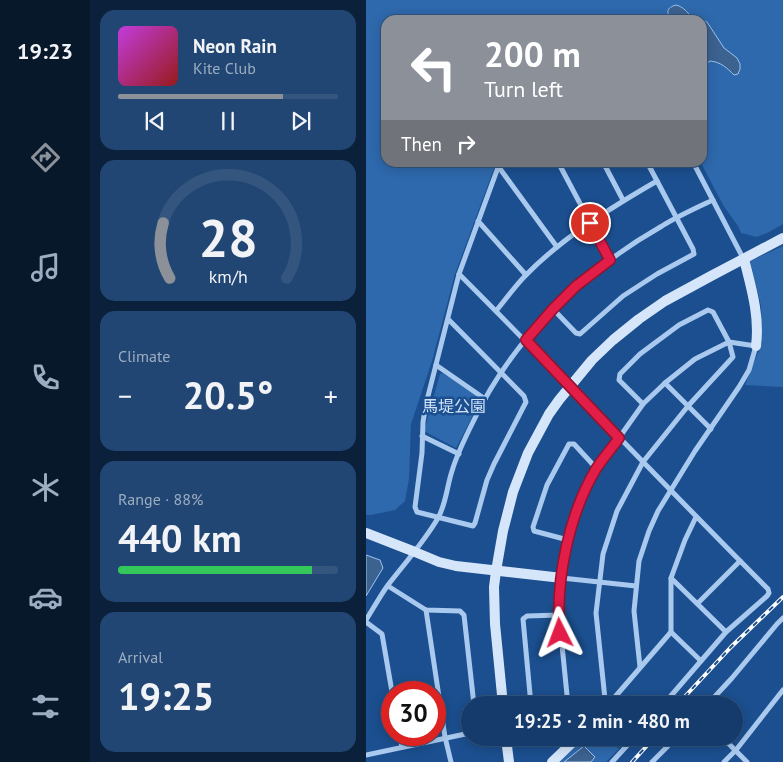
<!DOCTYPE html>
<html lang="en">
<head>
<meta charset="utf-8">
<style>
	:root { --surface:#143b6b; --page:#214673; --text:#f1f3f6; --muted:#9dadc1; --line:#33557e; --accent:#8c9099 }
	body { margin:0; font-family:"PT Sans","Noto Sans JP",sans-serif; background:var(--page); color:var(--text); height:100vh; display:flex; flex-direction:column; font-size:19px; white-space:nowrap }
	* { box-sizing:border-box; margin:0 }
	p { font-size:16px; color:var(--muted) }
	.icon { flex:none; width:28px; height:28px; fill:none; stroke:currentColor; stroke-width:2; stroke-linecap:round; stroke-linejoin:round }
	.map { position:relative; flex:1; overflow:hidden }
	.drawer { display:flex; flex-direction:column; gap:10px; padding:10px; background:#0b203b; width:276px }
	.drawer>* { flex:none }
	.hud { position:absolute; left:15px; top:15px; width:326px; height:152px; border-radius:15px; box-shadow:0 2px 12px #0003,0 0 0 1px var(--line); background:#8c9099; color:#fff; overflow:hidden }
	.speed { position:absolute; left:15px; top:681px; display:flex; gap:10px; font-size:25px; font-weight:700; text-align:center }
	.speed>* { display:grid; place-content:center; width:65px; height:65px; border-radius:50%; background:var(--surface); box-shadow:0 2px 12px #0003,0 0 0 1px var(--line); line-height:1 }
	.speed .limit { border:8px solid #d22; background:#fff; color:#111 }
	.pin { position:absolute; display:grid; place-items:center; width:42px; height:42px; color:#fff; margin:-21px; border:2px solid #fff; border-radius:50%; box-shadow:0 1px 5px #0007 }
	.me { position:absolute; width:55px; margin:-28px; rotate:357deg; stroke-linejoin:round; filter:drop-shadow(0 0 4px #0008) }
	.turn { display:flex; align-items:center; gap:18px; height:105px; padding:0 20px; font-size:22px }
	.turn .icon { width:65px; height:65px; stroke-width:2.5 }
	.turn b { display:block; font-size:35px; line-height:42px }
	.then { display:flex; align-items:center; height:48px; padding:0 20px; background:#0003; gap:10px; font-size:19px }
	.big { font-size:38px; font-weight:600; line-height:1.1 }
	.drawer .tile { flex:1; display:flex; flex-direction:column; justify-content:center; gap:8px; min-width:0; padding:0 18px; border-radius:15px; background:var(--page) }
	.drawer .dial { align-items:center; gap:0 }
	.dial svg { height:130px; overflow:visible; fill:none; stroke:var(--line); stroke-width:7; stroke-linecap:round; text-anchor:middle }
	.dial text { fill:var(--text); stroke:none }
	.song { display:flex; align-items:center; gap:15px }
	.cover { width:60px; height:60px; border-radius:8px; background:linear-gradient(135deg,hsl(290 70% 55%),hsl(0 70% 35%)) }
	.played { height:5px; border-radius:2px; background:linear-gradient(90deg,var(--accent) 75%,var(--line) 75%) }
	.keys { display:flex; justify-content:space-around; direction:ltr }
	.heat { display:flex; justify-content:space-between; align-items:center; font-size:28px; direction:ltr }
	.charge { height:8px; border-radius:4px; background:linear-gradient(90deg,#34c759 88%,var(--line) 0) }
	.trip { position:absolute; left:95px; top:696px; width:282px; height:50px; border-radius:25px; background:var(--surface); box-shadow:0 2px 12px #0003,0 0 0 1px var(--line); font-weight:600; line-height:50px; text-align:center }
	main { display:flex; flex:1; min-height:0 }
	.tab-bar { display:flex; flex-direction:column; width:90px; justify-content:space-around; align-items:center; background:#08182b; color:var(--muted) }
	.tab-bar .icon { width:35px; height:35px }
	.tab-bar .on { color:var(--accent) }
	.tab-bar b { font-size:22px; color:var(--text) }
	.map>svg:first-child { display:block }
</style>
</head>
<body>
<main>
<nav class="tab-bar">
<b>19:23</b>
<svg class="icon on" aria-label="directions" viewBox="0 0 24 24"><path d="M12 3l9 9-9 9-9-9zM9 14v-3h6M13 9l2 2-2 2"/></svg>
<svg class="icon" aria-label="music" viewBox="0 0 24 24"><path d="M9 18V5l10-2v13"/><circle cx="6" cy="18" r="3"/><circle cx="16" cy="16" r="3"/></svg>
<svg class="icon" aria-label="phone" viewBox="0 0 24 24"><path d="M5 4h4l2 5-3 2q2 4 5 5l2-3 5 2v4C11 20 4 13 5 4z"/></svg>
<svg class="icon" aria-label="climate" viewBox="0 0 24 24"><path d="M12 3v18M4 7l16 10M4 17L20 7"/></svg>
<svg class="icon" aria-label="car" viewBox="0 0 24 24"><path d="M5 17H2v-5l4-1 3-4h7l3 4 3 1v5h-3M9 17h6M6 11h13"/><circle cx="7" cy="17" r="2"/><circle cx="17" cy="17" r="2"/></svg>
<svg class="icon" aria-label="filters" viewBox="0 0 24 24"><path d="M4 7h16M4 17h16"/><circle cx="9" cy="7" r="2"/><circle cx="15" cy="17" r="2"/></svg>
</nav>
<section class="drawer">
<div class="tile">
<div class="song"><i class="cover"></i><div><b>Neon Rain</b><p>Kite Club</p></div></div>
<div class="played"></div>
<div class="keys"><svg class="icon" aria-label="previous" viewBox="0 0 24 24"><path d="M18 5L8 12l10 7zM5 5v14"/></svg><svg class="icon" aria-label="pause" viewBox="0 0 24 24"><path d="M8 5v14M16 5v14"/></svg><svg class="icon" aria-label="next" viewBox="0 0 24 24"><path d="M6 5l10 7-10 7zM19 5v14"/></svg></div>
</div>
<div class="tile dial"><svg viewBox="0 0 100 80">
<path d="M14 69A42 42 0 1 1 86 69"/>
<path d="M14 69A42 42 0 0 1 10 35" stroke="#8c9099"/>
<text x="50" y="56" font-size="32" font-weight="700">28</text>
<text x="50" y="72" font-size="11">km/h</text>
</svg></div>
<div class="tile"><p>Climate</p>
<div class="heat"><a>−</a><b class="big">20.5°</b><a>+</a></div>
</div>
<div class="tile"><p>Range · 88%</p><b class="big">440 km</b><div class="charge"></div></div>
<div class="tile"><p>Arrival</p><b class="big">19:25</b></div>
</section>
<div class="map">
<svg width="417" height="762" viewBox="0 0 417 762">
	<rect width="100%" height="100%" fill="#1b4f8f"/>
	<!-- green -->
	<g fill="#2e69ad">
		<path d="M0,0H417V224L403,232L391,237L375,233L372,226L357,205L335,163L336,162V20H20V162L130,163L89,274L66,361L45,424L43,479L39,501L29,510L5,515H0Z"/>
		<path d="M417,246V387L379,385L396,343L395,306L384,261Z"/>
		<path d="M77,373L116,398L90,448L58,431L74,374Z"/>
		<path d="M218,738H239L253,749L240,762H192Z"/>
	</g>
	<!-- water -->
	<g fill="#3c6290" stroke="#9cc4f0">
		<path d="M310,5C317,7 319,10 324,15C327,17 332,18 336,20H306C300,12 300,8 310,5Z"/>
		<path d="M336,20L341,22L358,48L371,58L374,64V69L372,74L368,75C361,68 355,62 344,61L336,67Z"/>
		<path d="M0,555L14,560L17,568L0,596Z"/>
		<path d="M218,746L229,757L225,762H198Z"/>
	</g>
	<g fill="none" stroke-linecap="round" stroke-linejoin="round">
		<!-- street -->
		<g stroke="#a9c9ee" stroke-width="5">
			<path d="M192,162L244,260"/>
			<path d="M237,162L257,200"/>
			<path d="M327,162L377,258"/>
			<path d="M132,166L191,247"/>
			<path d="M112,221L160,275"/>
			<path d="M93,274C197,378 298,485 402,589L403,593L401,596L360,632L297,705"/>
			<path d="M187,309L210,333L214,334L257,296L291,274L328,254L327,249L281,162"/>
			<path d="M130,311C140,299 149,286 160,275C196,238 246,207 291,181"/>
			<path d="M82,319L158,396L160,402L128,464L121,480L109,523L107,526L51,512L49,507L56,453L57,422L60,404L93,274L134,162"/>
			<path d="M70,365L119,399"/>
			<path d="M299,383L345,429"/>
			<path d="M56,436L93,454"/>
			<path d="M330,517L319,540L305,578V632L335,661"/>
			<path d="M202,540L168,531L167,527L181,485L203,444H208L231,469"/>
			<path d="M196,578L270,586"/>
			<path d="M305,578L360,632"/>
			<path d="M22,586L60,610L94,611L98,615L108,705"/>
			<path d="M332,603L374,561"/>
			<path d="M60,610L79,737L85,762"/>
			<path d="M0,620C7,609 14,596 22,585C39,563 58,542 72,518C80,504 81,486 86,471C91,454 99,438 107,422C146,339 217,271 296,226C312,216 330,208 347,200"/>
			<path d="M0,622L16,634L26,692"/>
			<path d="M243,704L239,699L230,613L237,554L251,511L277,462L322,406L367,357L363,342L347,312L342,310L313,325L274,354L254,374L253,380L277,404"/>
			<path d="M165,705L157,619L161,616L193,615"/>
			<path d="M202,705L193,615L196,578L202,540L214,500L231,469L277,404L299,383L329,359L363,342L390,346L383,370L373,387L329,451L292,511L283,531L273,561L268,611L274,667"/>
			<path d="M242,705L305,632"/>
			<path d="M341,705L366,678L411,624L417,618"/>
			<path d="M34,735L36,747"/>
			<path d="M357,738L381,762"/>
			<path d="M0,755L104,733"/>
			<path d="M246,762L268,738"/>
			<path d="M286,762L310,738"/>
			<path d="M358,762L370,750L417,690"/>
		</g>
		<!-- secondary -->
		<g stroke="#d6e6fa" stroke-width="10">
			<path d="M378,259C385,287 394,316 390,346"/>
			<path d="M0,533L49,552L73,562L90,566L196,578"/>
			<path d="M137,705L129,624L128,587L130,571L137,531L147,492L162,453L183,414L193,400L226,360L247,340L273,319L299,301L345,276L417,238"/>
			<path d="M140,738L143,762"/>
			<path d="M186,762L207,742"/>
		</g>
		<!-- rail casing -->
		<g stroke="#fff" stroke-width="4">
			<g id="rail">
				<path d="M311,705L365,647L417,597"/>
				<path d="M266,762L288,738"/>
			</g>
		</g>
		<!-- rail -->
		<use href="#rail" stroke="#1b4f8f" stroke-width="2" stroke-dasharray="5.5" stroke-linecap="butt"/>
	</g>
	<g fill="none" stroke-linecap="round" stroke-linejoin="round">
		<!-- route casing -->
		<g stroke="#92132f" stroke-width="12">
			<path id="route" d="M194,633C189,581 203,514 230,469C237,458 246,448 253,438L160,340L187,309L210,286L244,260L224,223"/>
		</g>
		<!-- route -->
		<use href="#route" stroke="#e11d48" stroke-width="9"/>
	</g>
	<g text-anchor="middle" stroke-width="5" stroke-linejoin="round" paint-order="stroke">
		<!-- park labels -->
		<g font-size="16" fill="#cfe3fa" stroke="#1b4f8f">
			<text x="88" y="412">馬堤公園</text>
		</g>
	</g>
</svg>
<div class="speed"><div class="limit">30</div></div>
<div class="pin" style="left:224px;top:223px;background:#d93025"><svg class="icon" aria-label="arrive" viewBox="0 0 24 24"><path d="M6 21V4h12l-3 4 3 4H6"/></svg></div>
<svg class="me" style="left:194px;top:633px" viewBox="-20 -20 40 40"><path d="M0-17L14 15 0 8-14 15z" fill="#e11d48" stroke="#fff" stroke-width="4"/></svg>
<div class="trip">19:25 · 2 min · 480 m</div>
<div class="hud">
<div class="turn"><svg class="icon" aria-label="left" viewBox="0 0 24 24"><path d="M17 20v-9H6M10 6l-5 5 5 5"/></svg><div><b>200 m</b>Turn left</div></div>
<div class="then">Then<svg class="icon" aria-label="right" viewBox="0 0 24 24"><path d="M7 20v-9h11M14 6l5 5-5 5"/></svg></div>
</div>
</div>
</main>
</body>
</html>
